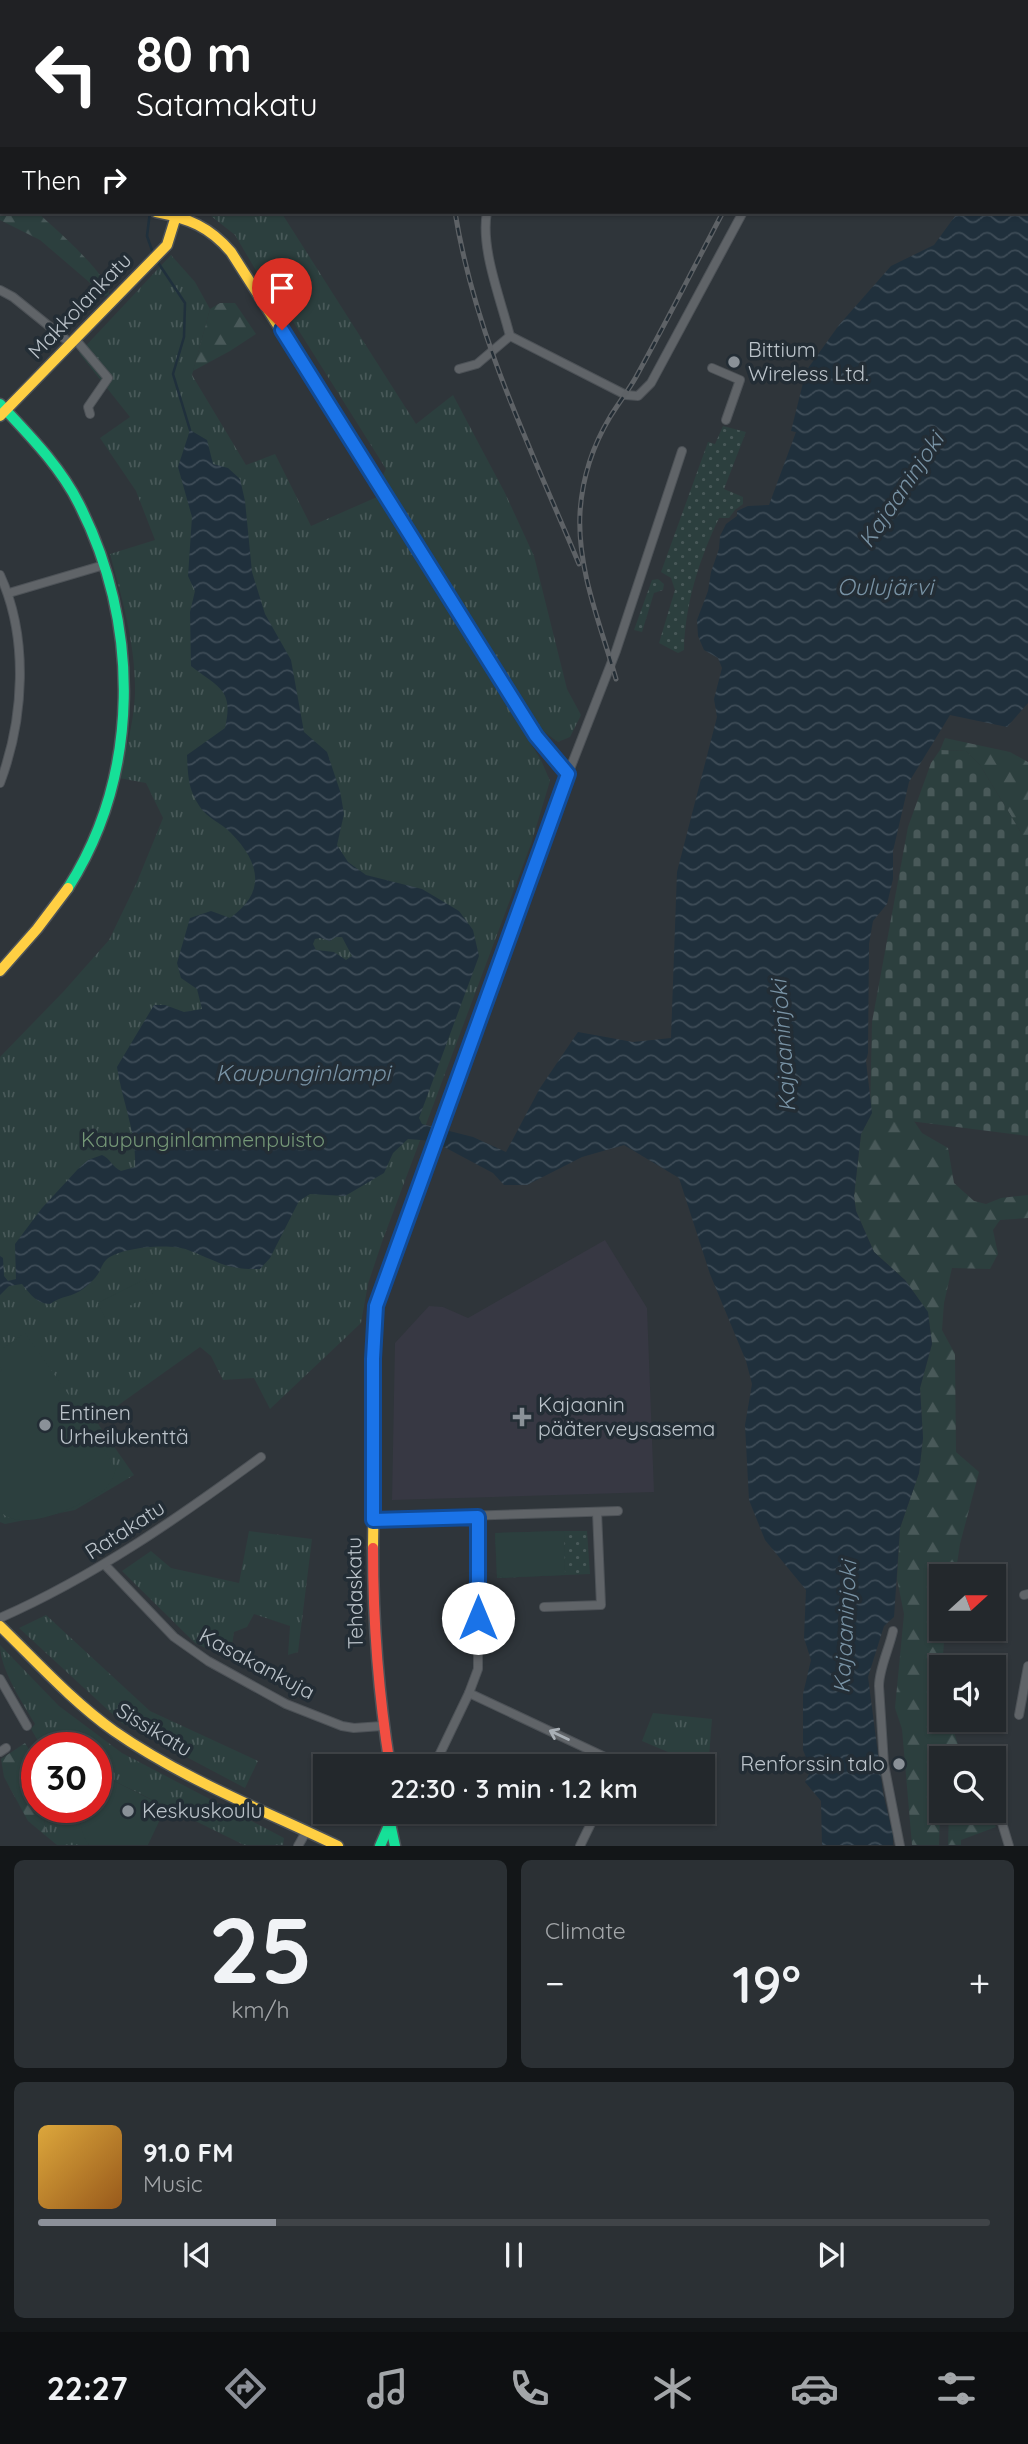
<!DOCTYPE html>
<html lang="en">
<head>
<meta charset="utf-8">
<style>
	:root { --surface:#23282c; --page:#2b3034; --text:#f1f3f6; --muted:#a3a6a9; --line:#404448; --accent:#8c9099 }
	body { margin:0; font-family:Quicksand,sans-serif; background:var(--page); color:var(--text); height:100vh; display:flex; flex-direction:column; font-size:26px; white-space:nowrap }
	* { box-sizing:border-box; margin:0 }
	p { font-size:23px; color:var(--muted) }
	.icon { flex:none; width:38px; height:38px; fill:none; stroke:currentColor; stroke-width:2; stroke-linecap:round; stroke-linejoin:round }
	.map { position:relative; height:1846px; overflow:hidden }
	.sheet { display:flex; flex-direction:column; gap:14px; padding:14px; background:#131618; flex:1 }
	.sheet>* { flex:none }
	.top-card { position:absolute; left:0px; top:0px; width:1029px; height:214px; box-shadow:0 2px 5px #0004,0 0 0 2px var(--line); background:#202124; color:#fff; overflow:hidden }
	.needle { width:46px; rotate:69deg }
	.controls { position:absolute; left:929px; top:1564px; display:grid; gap:14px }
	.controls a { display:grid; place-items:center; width:77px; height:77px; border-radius:0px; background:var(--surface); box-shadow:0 2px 5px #0004,0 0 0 2px var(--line); font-size:35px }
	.speed { position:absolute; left:21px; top:1732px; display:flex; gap:14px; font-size:35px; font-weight:700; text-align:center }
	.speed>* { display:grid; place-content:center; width:91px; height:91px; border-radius:50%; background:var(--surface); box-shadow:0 2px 5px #0004,0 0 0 2px var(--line); line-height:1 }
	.speed .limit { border:10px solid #d22; background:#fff; color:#111 }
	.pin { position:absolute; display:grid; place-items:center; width:60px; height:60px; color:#fff; margin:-72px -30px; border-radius:50% 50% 50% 0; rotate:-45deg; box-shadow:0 0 7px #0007 }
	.pin .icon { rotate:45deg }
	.me { position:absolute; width:77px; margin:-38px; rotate:0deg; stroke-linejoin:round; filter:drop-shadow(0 0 5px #0008) }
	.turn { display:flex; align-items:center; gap:24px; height:147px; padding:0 21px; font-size:32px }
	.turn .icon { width:91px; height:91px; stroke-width:2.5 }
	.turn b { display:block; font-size:49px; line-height:60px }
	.then { display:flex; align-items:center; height:66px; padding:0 21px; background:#0003; gap:14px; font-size:26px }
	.big { font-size:52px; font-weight:600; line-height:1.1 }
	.sheet .card { flex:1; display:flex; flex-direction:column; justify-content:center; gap:10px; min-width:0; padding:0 24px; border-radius:10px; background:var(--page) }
	.sheet .dial { align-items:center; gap:0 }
	.dial b { font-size:91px; line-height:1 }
	.song { display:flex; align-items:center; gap:21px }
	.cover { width:84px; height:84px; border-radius:10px; background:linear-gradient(135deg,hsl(40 70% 55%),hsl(30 70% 35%)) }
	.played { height:7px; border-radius:4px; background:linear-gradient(90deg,var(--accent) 25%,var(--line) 25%) }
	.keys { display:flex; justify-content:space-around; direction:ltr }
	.heat { display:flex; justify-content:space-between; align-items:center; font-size:38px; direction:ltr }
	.sheet .tiles { flex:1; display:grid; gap:14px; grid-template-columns:1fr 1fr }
	.card:last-child { grid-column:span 2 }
	.trip { position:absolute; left:313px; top:1754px; width:402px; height:70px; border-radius:0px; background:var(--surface); box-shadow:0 2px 5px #0004,0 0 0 2px var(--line); font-weight:600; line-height:70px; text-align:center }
	.tabs { display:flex; height:112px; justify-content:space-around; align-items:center; background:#0e1012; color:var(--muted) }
	.tabs .icon { width:49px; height:49px }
	.tabs .active { color:var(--accent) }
	.tabs b { font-size:32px; color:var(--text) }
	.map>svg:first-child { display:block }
</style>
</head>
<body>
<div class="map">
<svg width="1028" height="1846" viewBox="0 0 1028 1846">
	<defs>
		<pattern id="grass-dots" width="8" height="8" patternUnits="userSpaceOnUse" patternTransform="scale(1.75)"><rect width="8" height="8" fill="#2c3f3e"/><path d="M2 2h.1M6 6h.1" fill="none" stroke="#495959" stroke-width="1.8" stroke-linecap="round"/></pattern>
		<pattern id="forest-firs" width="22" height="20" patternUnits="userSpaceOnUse" patternTransform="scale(1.75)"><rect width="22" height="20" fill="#2c3f3e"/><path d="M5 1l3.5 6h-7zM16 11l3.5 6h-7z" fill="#495959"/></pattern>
		<pattern id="cemetery-stones" width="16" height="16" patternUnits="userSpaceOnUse" patternTransform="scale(1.75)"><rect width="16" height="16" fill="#2c3f3e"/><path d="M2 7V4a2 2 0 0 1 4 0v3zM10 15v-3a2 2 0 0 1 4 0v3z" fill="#495959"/></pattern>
		<pattern id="park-tufts" width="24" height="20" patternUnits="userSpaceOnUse" patternTransform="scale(1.75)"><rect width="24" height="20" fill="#2c3f3e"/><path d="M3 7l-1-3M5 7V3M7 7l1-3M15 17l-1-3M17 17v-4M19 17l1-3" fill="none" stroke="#495959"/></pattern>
		<pattern id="water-waves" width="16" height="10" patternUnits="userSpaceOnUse" patternTransform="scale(1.75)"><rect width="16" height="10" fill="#20303c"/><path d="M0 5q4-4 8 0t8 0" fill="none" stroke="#3e4c57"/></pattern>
	</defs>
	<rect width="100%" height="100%" fill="#2f353a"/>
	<!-- medical -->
	<path fill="#373843" d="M605,1240L647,1308L654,1492L392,1500L395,1343L429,1306L443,1307L468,1318Z"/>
	<!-- grass -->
	<g fill="url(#grass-dots)">
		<path d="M723,426L746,432L724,489L743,497V504L735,510L729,518H719C699,560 685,604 684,650L678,653L659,643L675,590L671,578L661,572L708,442L715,444Z"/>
		<path d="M658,579L664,584L663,590L654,593L642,632L634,630L652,580Z"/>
		<path d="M564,1531H587L590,1574L497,1578L495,1533Z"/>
	</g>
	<!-- forest -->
	<g fill="url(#forest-firs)">
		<path d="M0,178L2,212H37C53,227 110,275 109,295L100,297L89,282L40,240L0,220Z"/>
		<path d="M220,303H235L256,334L230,351L193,371L210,309Z"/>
		<path d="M945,738L1010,752L1028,762V844L980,765L966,751L940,750Z"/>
		<path d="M872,1113L914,1121L922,1133L948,1148L954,1183L974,1201L986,1204L1001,1198L1028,1195V1218L1000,1220L993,1230L998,1254L990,1269L952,1268L944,1303L942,1330L955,1354L956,1452L979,1472L960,1544L955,1577H942V1629H945L942,1668V1720H950L961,1754L959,1759H942L939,1845H912L902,1729L895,1708L904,1614L897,1579L900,1528L919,1473L923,1438L920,1388L932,1344L928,1313L905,1280L874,1252L856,1211L854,1196L861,1134Z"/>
		<path d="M25,1743L37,1762V1808H43L46,1836L28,1821L4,1777L1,1759Z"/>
		<path d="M949,1811H988L996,1827L961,1840V1845H948Z"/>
	</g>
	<!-- cemetery -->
	<path fill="url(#cemetery-stones)" d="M940,750L966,751L980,765L1028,844V1136L870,1116L872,1022L908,827L931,763Z"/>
	<!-- park -->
	<g fill="url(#park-tufts)">
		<path d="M206,212H281L416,424L453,395L505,493L534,556L567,689L581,715L570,737L558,742L543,731L391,492L382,477L386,469L265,277L258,274L235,235Z"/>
		<path d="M171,255L195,282L210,309L192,375L246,465L275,454L311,526L377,497L541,760L550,781L531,844L382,1242L368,1284L361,1323L270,1409L254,1378L223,1380L211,1356L200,1347L96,1421L134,1475L75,1510L5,1524L0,1522V1057L64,991L109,940L137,882L163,818L146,783L119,778C126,750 134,722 135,693C136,646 122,598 110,554L155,540L136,491L100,438L130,417L79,353Z"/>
		<path d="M249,1531L312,1539L298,1652L288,1655L290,1626L254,1614L247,1627L234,1632L230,1659L195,1643L122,1571L151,1551L171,1568L239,1583Z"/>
		<path d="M46,1615L150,1711L258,1761L245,1788L122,1723L19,1628Z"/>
		<path d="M0,1645L59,1706L122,1753L284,1838L283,1845H244L96,1772V1748H42L31,1729L35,1724C22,1702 0,1669 0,1645Z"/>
		<path d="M653,1713L712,1719L708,1769L642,1741Z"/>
		<path d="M43,1808H81L80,1815L89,1845H57L46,1836Z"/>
	</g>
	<!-- garden -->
	<g fill="#2c3f3e">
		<path d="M145,1279L153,1294L105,1318L98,1303Z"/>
		<path d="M25,1333L80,1411L116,1469C113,1478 110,1486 101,1492C80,1506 21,1535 0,1511V1372L2,1370L0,1367V1350Z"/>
		<path d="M564,1531L565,1575L497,1578L495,1533Z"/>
		<path d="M96,1772L166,1807L148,1845H89C81,1834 79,1821 81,1808H96Z"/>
	</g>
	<!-- water -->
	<path fill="url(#water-waves)" fill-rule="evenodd" d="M1028,158V703L1007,727L950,715L909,782L893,851V879L887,904L873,921L869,944L868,1053L866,1061L872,1113L861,1134L854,1196L856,1211L874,1252L905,1280L928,1312L932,1344L920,1388L923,1438L919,1473L900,1528L894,1617L884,1626L868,1677L883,1793L893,1835V1845H822L821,1801L805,1782L811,1770L803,1750V1694L811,1660L804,1638L806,1590L765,1540L749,1500L745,1425L752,1384L746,1361L710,1274L679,1178L624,1145L582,1157L527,1185H504L493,1173L433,1141L408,1139L393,1153L384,1173L345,1196L310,1194L299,1201L270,1258L260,1269C225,1270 218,1261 188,1250C170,1243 120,1247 106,1260C102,1264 101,1269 98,1274C95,1279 89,1284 83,1289C73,1297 60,1296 50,1304C37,1304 30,1294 22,1284L9,1286L0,1295V1256L3,1258L4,1276L8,1281L16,1279L15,1244L42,1208L78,1169L88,1160L102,1155C110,1158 112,1167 121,1171L135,1167C137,1134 122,1101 117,1067L154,1005H165L184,1012L202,1009L197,989L181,978L177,963L190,918L211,911L230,918C267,892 260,862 230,832C221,823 207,818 200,807C188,789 188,777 187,755L225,728C234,689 219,688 191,666L190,612L195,591L188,576L192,517L178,467L190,430L207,440L213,464L228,468L240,479L245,501L252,572L265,614L291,660L304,732L327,752L340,791L344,814L337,845L348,862L366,875L422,889L459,911L473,930L479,956L419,1118L422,1124L473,1137L506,1152L540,1088L578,1032L633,1042L671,1038L677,872L717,717L714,699L722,668L718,658L704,650L698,636L697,620L708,591L711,572L719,549L720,536L726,524L737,516V511L748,506L769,505L796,432L791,431L806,371L839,325L891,266L934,245L958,212H1027ZM336,937H342L352,956L346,960L334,952L316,950L313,944L315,939L320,938L330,941Z"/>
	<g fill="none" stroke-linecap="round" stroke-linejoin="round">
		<!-- stream -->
		<g stroke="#20303c" stroke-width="2.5">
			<path d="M85,0V2"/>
			<path d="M150,212L147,236L154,256"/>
			<path d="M157,261L185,303L184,337L173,374L190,430"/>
		</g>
		<!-- street casing -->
		<g stroke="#4d5257" stroke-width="10">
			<g id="street">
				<path d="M406,0L407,2"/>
				<path d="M550,2V0"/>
				<path d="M487,212C480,248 501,300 510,336"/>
				<path d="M0,290L13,297L70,343"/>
				<path d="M75,339L108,378L88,407L90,414"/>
				<path d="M712,368L740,380L726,420"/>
				<path d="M459,369L477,364L510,336L626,395L638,396L651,383L743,212"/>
				<path d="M0,575C29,638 24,719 0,783"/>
				<path d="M9,593L104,565"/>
				<path d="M568,774L616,651L682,451"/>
				<path d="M373,1519L618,1511"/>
				<path d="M105,1565L174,1637L208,1661L286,1704L342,1726L354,1728L382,1726"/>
				<path d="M1024,1595L1028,1594"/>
				<path d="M544,1607L601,1605L597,1512"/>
				<path d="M0,1618C95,1576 178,1518 261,1457"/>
				<path d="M893,1631C889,1649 879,1669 879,1686L884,1764L900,1846"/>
				<path d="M0,1679L27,1726"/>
				<path d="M469,1693L624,1766"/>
				<path d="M1019,1715L1028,1666"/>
				<path d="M0,1752L6,1748"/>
				<path d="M434,1766L469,1693L478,1669V1517"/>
				<path d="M999,1813L1009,1846"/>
				<path d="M298,1846L306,1832"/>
				<path d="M580,1846L597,1811"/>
			</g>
		</g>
		<!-- fast casing -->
		<g stroke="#4d5257" stroke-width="13">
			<g id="fast">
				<path d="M0,404C29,435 60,466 79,504C140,624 141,773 68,888"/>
				<path d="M391,1811L390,1823L395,1846"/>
				<path d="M380,1846L390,1823"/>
			</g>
		</g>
		<!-- slow casing -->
		<g stroke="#4d5257" stroke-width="13">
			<g id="slow">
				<path d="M156,212C188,218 210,227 231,252L418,545"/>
				<path d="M0,416L167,245L176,216"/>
				<path d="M0,971L37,929L68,888"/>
				<path d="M373,1548L376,1306L486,1001"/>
				<path d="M0,1626C37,1662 72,1701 114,1731C183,1779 263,1810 338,1846"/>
			</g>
		</g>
		<!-- jam casing -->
		<g stroke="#4d5257" stroke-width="13">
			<g id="jam">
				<path d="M0,104L2,106"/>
				<path d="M418,545L536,736L568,774L486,1001"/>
				<path d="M373,1548C373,1624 378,1692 390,1766"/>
			</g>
		</g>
		<!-- street -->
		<use href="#street" stroke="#606468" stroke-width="8"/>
		<!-- fast -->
		<use href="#fast" stroke="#16e098" stroke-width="10"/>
		<!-- slow -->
		<use href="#slow" stroke="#ffcf43" stroke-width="10"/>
		<!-- jam -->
		<use href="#jam" stroke="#f24e42" stroke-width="10"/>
		<!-- rail casing -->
		<g stroke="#5e6266" stroke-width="5">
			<g id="rail">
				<path d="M414,0L415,2"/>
				<path d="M841,2L842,0"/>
				<path d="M455,212C475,336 531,449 579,564"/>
				<path d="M616,679C601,626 577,570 580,513C582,479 592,447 610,417C618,404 628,391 636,377C666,323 694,267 723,212"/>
			</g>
		</g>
		<!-- rail -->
		<use href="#rail" stroke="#232d35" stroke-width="2.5" stroke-dasharray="8" stroke-linecap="butt"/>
	</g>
	<!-- one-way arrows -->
	<defs><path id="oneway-shaft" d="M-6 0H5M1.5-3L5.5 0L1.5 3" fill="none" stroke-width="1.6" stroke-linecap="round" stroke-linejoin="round" transform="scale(1.75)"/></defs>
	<use stroke="#a9b0b6" href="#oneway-shaft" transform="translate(559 1735) rotate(-155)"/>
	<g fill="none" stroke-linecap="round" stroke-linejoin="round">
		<!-- route casing -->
		<g stroke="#114b97" stroke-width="18">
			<path id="route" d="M282,330L536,736L568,774L376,1306L373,1359V1520L478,1517V1618"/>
		</g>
		<!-- route -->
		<use href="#route" stroke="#1a73e8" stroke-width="12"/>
	</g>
	<!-- markers -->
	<g fill="#8a9198" stroke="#232d35" stroke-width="2.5">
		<circle cx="734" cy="362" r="7"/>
		<path d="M518.5 1406.5h7v7h7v7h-7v7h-7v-7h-7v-7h7z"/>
		<circle cx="45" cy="1425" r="7"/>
		<circle cx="899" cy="1764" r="7"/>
		<circle cx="128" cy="1811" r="7"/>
	</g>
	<g text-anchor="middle" stroke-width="7" stroke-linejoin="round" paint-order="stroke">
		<!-- street labels -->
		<g font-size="21" fill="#bbc3ca" stroke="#232d35">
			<text transform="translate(80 306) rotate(-46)" y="7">Makkolankatu</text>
			<text transform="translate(125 1530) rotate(-33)" y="7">Ratakatu</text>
			<text transform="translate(355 1593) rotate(-91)" y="7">Tehdaskatu</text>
			<text transform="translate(257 1664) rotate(28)" y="7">Kasakankuja</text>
			<text transform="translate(154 1730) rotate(31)" y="7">Sissikatu</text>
		</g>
		<!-- poi labels -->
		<g font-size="21" fill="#bbc3ca" stroke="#232d35" text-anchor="start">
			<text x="748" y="357">Bittium<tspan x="748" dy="24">Wireless Ltd.</tspan></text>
			<text x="538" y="1412">Kajaanin<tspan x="538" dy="24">pääterveysasema</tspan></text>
			<text x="59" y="1420">Entinen<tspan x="59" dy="24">Urheilukenttä</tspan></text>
			<text x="885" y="1771" text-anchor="end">Renforssin talo</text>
			<text x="142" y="1818">Keskuskoulu</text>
		</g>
		<!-- park labels -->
		<g font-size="21" fill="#759777" stroke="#232d35">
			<text x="203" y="1147">Kaupunginlammenpuisto</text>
		</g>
		<!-- water labels -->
		<g font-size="23" font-style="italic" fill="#7892a4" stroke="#232d35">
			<text transform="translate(901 490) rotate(-56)" y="8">Kajaaninjoki</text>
			<text x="885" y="595">Oulujärvi</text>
			<text transform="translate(783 1046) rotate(-94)" y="8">Kajaaninjoki</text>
			<text x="303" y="1081">Kaupunginlampi</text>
			<text transform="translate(845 1627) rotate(-87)" y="8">Kajaaninjoki</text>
		</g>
	</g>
</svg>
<div class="controls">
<a><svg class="needle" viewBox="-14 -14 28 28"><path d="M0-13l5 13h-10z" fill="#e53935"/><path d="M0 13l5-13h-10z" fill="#a3a6a9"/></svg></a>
<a><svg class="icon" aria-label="sound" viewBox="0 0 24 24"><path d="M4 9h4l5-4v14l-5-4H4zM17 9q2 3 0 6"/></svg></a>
<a><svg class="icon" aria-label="search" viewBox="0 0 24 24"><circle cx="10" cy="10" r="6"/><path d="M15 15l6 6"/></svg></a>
</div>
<div class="speed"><div class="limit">30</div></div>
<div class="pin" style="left:282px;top:330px;background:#d93025"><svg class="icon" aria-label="arrive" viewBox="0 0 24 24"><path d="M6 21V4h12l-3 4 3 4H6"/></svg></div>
<svg class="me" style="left:478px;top:1618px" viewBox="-20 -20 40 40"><circle r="19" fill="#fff"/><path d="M0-13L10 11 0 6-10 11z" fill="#1a73e8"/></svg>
<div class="trip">22:30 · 3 min · 1.2 km</div>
<div class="top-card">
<div class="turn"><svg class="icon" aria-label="left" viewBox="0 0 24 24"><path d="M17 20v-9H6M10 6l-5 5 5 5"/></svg><div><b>80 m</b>Satamakatu</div></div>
<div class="then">Then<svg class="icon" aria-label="right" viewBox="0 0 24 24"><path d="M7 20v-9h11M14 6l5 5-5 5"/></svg></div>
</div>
</div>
<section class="sheet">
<div class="tiles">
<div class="card dial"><b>25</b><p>km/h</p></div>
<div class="card"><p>Climate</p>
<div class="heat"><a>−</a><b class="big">19°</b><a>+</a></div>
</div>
<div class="card">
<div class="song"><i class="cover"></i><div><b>91.0 FM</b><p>Music</p></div></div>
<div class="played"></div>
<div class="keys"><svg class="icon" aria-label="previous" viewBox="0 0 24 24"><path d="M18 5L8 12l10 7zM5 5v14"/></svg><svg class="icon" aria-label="pause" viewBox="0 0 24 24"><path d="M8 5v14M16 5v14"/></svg><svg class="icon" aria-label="next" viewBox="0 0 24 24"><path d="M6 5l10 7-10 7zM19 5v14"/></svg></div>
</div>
</div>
</section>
<nav class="tabs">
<b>22:27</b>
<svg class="icon active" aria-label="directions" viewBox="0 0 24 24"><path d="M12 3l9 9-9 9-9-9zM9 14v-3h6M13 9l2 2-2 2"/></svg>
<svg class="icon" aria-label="music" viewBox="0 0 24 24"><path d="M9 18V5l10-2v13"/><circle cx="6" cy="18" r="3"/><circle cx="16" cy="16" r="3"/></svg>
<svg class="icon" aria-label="phone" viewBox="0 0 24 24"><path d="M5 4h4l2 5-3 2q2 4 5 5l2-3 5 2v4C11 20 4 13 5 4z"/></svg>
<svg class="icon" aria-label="climate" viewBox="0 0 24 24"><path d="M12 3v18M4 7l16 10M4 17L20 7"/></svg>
<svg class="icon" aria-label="car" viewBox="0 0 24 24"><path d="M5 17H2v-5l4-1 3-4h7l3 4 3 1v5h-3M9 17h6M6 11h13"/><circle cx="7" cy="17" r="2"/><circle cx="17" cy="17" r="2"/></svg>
<svg class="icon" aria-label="filters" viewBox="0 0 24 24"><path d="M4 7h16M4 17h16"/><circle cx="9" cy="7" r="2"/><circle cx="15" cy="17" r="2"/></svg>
</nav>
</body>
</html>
